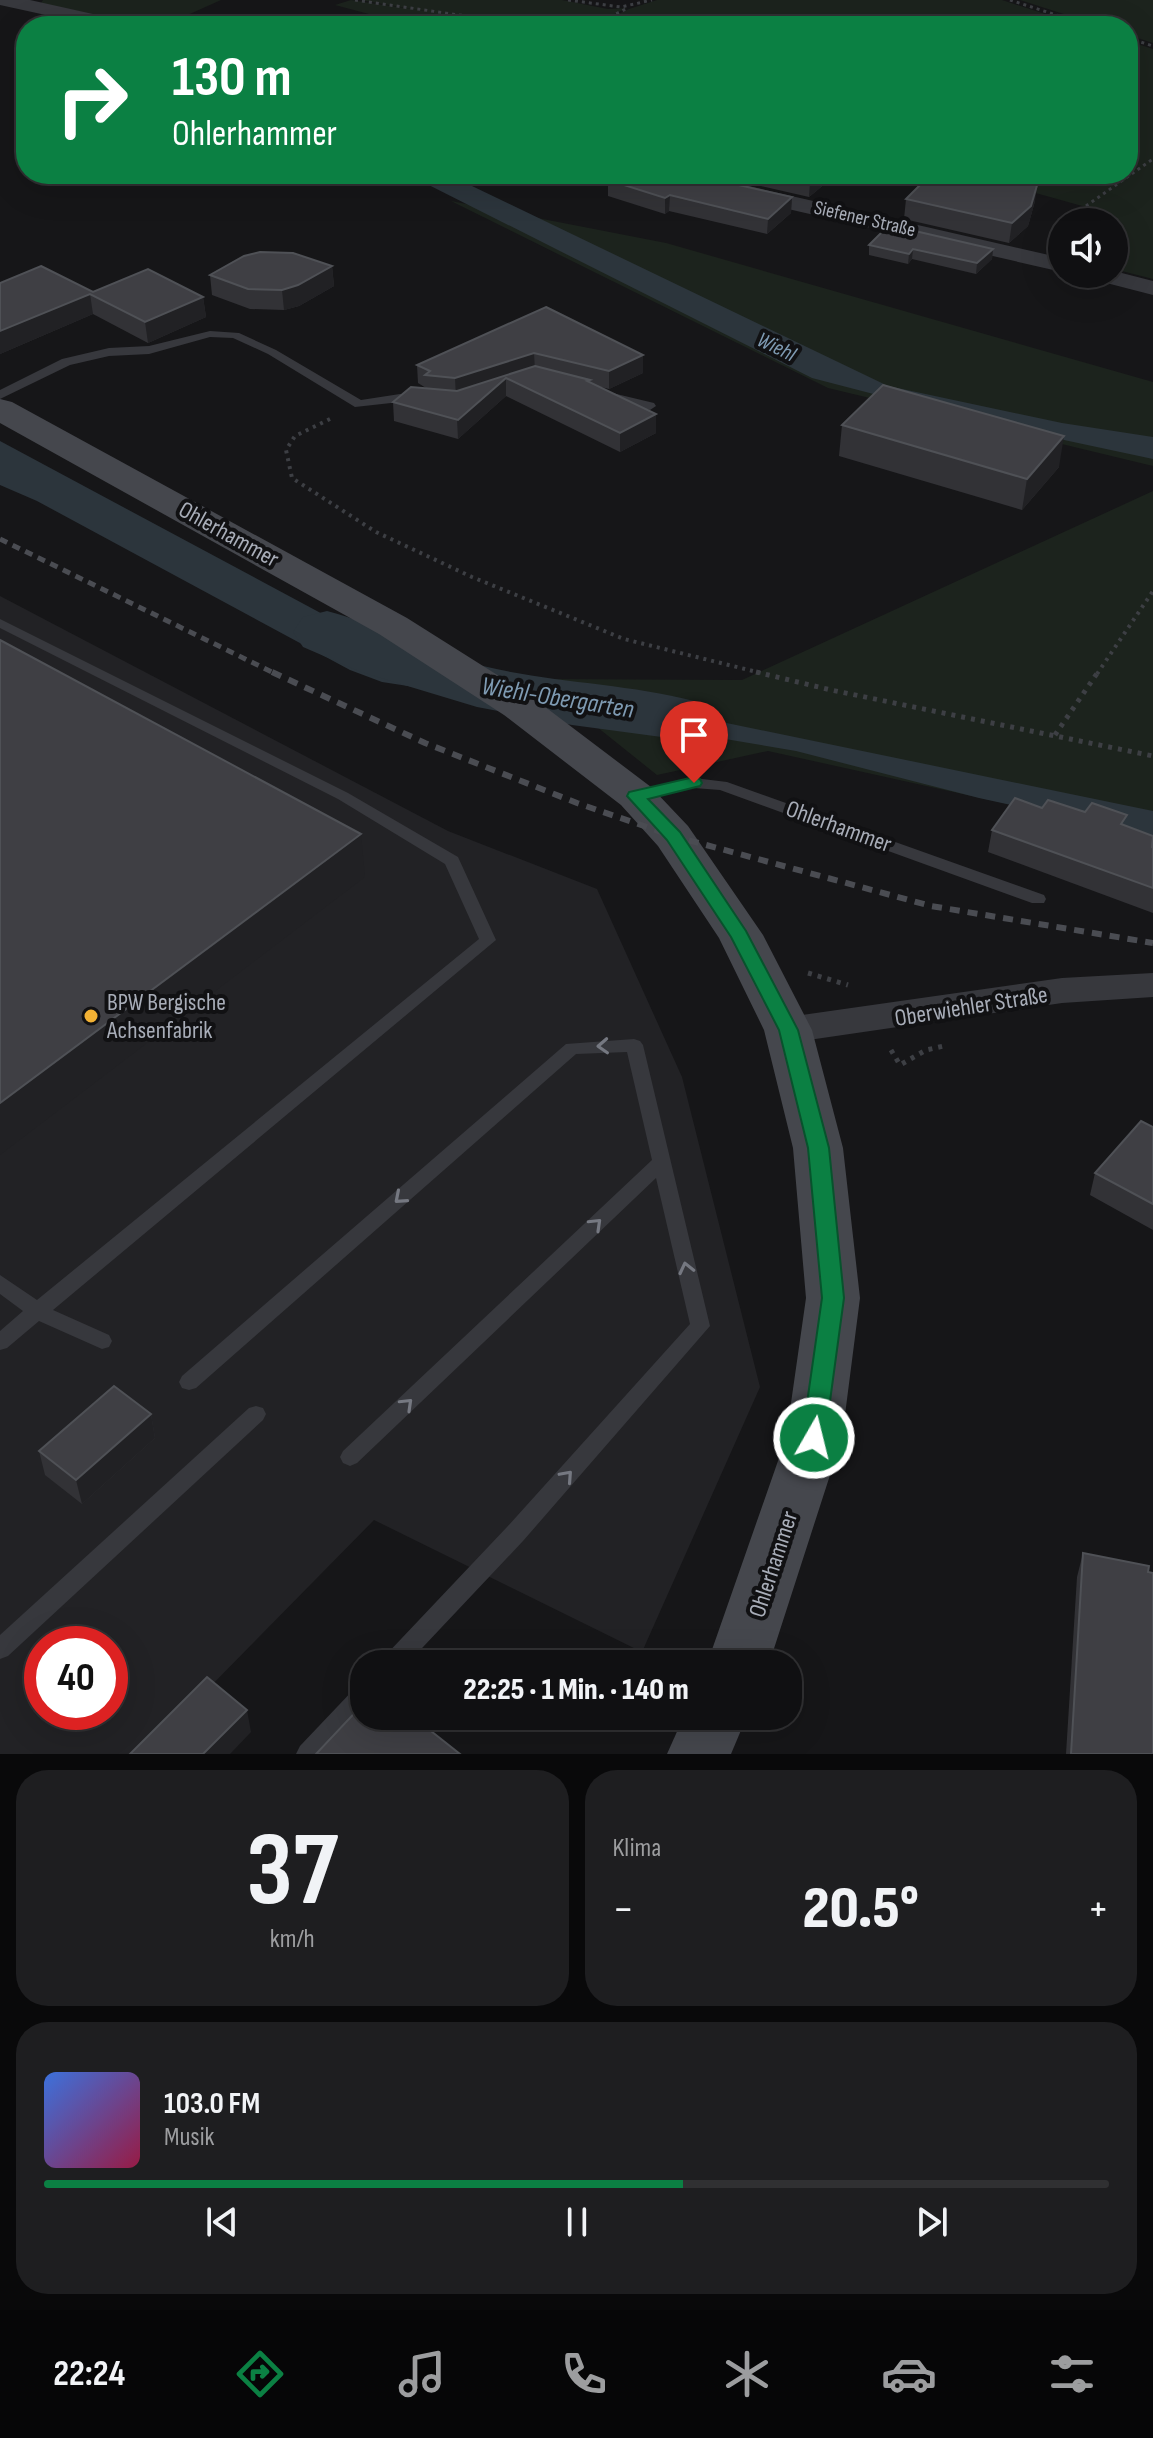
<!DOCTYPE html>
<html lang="de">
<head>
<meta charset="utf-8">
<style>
	:root { --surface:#101012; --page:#1e1e20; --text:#f1f3f6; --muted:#9c9d9f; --line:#303032; --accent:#0b8043 }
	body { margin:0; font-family:"Sofia Sans Condensed",sans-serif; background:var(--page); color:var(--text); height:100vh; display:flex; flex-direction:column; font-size:30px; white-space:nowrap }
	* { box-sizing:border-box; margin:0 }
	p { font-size:26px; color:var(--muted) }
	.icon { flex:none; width:44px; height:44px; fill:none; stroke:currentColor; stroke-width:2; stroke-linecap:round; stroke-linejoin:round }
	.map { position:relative; height:1754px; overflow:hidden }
	.drawer { display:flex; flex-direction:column; gap:16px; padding:16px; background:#09090a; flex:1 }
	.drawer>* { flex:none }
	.banner { position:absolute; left:16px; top:16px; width:1122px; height:168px; border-radius:32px; box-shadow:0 8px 32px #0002,0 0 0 2px var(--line); background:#0b8043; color:#fff; overflow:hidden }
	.controls { position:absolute; left:1048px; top:208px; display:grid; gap:16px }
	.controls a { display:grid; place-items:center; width:80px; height:80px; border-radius:50%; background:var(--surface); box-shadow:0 8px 32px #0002,0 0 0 2px var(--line); font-size:40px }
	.speed { position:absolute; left:24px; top:1626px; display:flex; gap:16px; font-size:40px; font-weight:700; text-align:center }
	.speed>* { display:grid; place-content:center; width:104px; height:104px; border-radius:50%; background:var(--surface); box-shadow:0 8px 32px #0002,0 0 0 2px var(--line); line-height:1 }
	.speed .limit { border:12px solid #d22; background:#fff; color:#111 }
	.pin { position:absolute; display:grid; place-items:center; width:68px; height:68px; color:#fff; margin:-82px -34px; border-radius:50% 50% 50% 0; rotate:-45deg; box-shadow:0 0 8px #0007 }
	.pin .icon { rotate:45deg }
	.me { position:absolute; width:88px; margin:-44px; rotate:8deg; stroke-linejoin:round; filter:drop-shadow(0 0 6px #0008) }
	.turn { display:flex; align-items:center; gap:28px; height:168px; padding:0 24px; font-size:36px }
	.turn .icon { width:104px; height:104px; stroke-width:2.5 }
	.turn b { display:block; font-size:56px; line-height:68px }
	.big { font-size:60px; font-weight:800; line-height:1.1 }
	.drawer .tile { flex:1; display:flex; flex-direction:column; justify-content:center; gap:12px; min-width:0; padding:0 28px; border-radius:32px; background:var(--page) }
	.drawer .dial { align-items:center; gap:0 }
	.dial b { font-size:104px; line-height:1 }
	.song { display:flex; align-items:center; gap:24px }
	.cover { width:96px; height:96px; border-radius:12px; background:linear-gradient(135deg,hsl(220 70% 55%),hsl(340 70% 35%)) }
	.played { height:8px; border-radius:4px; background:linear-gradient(90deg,var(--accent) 60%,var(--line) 60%) }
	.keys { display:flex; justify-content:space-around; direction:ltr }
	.heat { display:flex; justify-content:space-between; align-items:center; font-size:44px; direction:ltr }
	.drawer .tiles { flex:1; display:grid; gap:16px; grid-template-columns:1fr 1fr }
	.tile:last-child { grid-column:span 2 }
	.trip { position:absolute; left:350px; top:1650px; width:452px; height:80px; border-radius:32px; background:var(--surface); box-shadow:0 8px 32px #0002,0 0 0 2px var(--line); font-weight:800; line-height:80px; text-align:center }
	.tab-bar { display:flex; height:128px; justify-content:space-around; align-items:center; background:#060607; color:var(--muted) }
	.tab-bar .icon { width:56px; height:56px }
	.tab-bar .active { color:var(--accent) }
	.tab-bar b { font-size:36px; color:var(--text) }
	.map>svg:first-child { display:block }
</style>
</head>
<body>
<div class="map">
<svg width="1153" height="1754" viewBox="0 0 1153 1754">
	<rect width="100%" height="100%" fill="#161618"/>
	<!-- built -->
	<path fill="#222225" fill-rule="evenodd" d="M0,596L448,831L597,889L682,1077L760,1387L642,1652L374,1520L144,1754H0ZM42,1644H110V1712H42Z"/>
	<!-- green -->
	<g fill="#1c231d">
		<path d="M43,0H221L163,26H129L39,6Z"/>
		<path d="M351,0L425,11L359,0H562L608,9L627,8L589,26H414L335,5Z"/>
		<path d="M657,0H1002L1082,26H593L629,9Z"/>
		<path d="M1020,0H1153V43L1128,35V26H1101Z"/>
		<path d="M1128,41L1153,49V279L1114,269V222H1077L1093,209L968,174H1128Z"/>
		<path d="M451,201L666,243L1153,382V466L828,388Z"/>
		<path d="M1153,491V836L768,751L657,775L582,715L531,679L742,680Z"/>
	</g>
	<!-- water -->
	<g fill="#2c353c">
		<path d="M407,174H447L888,386L1062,423L1153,437V459L985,423L812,378Z"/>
		<path d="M0,441L397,654L460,694L382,682L350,670L37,501L0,485Z"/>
		<path d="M531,679L591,695L1153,811V836L979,798L796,751L582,715Z"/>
	</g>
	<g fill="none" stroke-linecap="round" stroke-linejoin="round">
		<!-- river -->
		<path fill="#2c353c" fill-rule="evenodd" d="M327,611C380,625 429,652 483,666C553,683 625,683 694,701L705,716L694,731L669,738L572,725L477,707L361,672L303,647L293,632L303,617Z"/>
		<!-- path-far2 -->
		<g stroke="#3d3f44" stroke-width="3" stroke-dasharray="3 4" stroke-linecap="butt">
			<path d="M355,0L536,26"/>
			<path d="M568,0L621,7L652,0"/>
			<path d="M1010,0L1090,26"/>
			<path d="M591,26L626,9"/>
			<path d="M1128,38L1153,46"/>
			<path d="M1063,222L1153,159"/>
		</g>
		<!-- path-far1 -->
		<g stroke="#3d3f44" stroke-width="4" stroke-dasharray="3 5" stroke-linecap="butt">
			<path d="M330,419L295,436L286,450L292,478L376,532L472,577L624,639L765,674"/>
			<path d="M1097,674L1153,591"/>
		</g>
		<!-- path -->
		<g stroke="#3d3f44" stroke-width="5" stroke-dasharray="4 6" stroke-linecap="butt">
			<path d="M756,672L831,690L1153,756"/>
			<path d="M1055,735L1098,672"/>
			<path d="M808,973L848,985"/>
			<path d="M891,1050L900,1065L926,1050L944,1046"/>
		</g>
		<!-- lane -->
		<g fill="#37383d" fill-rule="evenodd">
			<path d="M210,331L239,333L276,350L361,400L400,394L420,397L422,400L416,404L400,402L355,407L268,354L233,338L210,337L149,354L109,356L70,365L0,399V390L62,359L109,348L149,346Z"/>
			<path d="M608,392L654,403L656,406L650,410L604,399L602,396Z"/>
			<path d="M0,619L348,793L458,857L496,940L53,1310L109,1335L112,1341L109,1347L102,1349L39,1321L7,1348L0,1350V1331L23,1311L0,1294V1275L37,1300L479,939L445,864L338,799L0,628Z"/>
			<path d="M694,778L727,782L1044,895L1046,899L1044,903H1032L720,790L694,788L636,801L628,796L631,793Z"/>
			<path d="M634,1039L640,1041L643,1045L710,1326L523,1541L407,1664H381L384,1657L507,1527L690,1324L656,1178L357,1463L350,1466L343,1463L340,1457L343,1451L652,1160L627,1052L576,1054L196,1388L189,1390L182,1388L179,1382L182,1376L566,1044Z"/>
			<path d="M256,1406L263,1408L266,1414L263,1420L8,1656L0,1659V1635L249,1408Z"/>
			<path d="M364,1684V1710L323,1754H296L300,1746L356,1687Z"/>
		</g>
		<!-- street -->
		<g fill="#37383d" fill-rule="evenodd">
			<path d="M0,0H30L129,22L132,26H96L0,5Z"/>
			<path d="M656,174H696L1062,258V272L667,181Z"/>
			<path d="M1114,271L1153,281V295L1091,279L1087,274H1114Z"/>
			<path d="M1153,973V997L1062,1003L788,1043L775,1039L770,1030L775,1021L788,1017L1062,978Z"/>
		</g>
		<!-- secondary -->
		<g fill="#45474d" fill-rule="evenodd">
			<path d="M0,399L12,402L407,618L532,697L651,787L688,826L763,935L812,1030L843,1148L860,1298L842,1438L769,1664H707L786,1438L806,1298L793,1148L764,1030L719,938L658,846L621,805L504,715L379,634L0,423Z"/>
			<path d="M684,1716H747L731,1754H667Z"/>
		</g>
		<!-- rail-far1 -->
		<path stroke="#4a4c52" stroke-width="5" stroke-dasharray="8 6" stroke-linecap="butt" d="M0,539L276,674"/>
		<!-- rail -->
		<path stroke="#4a4c52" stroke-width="6" stroke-dasharray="10 8" stroke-linecap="butt" d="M272,672L425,743L577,803L673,836L931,906L1153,943"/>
	</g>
	<!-- wall -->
	<g fill="#323236">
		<path d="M709,174H837L809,197Z"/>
		<path d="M608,180L792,197L791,213L767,234L669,211L665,214L608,196Z"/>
		<path d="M906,199L1035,201L1028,226L1009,243L904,219Z"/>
		<path d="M869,245L993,249L992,259L976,274L912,259L908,264L869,255Z"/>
		<path d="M332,266L334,286L299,306L284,310L250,309L212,295L210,275Z"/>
		<path d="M0,283L93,292L203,297L206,317L148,343L93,314L0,354Z"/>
		<path d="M546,307L643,373L609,389L597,386L656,433L620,452L506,396L458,439L394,421L393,402L426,388L418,383L417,365Z"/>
		<path d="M842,425L1059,467L1022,510L839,456Z"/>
		<path d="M1042,808L1125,826L1153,836V913L988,852L992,830Z"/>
		<path d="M1153,1127V1230L1090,1195L1095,1173Z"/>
		<path d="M151,1414L155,1438L82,1504L45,1475L39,1451Z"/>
		<path d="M1083,1553L1153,1754H1066L1077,1577Z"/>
	</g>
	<!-- shaded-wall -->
	<g fill="#212124">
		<path d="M819,174H837L809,197L810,182Z"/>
		<path d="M1038,182L1035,201L1028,226L1009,243L1012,223Z"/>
		<path d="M670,195L669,211L665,214V198Z"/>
		<path d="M792,197L791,213L767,234L768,219Z"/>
		<path d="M913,249L912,259L908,264L909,254Z"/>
		<path d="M993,249L992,259L976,274L977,263Z"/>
		<path d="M332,266L334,286L299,306L284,310L282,290Z"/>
		<path d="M90,294L93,314L0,354V331Z"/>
		<path d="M203,297L206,317L148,343L145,322Z"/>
		<path d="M534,353L535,371L506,378V396L458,439L455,378Z"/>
		<path d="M643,355V373L609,389V371Z"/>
		<path d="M656,414V433L620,452V433Z"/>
		<path d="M1064,436L1059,467L1022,510L1027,479Z"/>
		<path d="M361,834L365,877L0,1155V1103Z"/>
		<path d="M151,1414L155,1438L82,1504L76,1480Z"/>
		<path d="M247,1710L251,1732L230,1754H203Z"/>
	</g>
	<!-- building -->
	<g fill="#3f3f44" stroke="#4f5156" stroke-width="2">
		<path d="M617,174H690L792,197L768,219L670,195L665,198L608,180Z"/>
		<path d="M777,174H819L810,182Z"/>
		<path d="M931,174H1008L1038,182L1031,206L1012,223L906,199Z"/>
		<path d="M889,225L993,249L977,263L913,249L909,254L869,245Z"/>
		<path d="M260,252L293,253L332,266L298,285L282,290L248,289L210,275L244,256Z"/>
		<path d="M41,266L93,292L148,269L203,297L145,322L90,294L0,331V283Z"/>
		<path d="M546,307L643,355L609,371L534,353L455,378L425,375L430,371L417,365Z"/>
		<path d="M535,366L590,380L587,381L656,414L620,433L506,378L458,420L393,402L411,387L457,391Z"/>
		<path d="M883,385L1064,436L1027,479L842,425Z"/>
		<path d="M0,640L361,834L0,1103Z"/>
		<path d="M1015,798L1042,808L1048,800L1085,812L1092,803L1127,815L1121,824L1153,836L1152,847L1153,848V888L992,830Z"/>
		<path d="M1141,1121L1153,1127V1204L1095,1173Z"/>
		<path d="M114,1386L151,1414L76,1480L39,1451Z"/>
		<path d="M1083,1553L1149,1566L1148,1572L1153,1573V1754H1071Z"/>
		<path d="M207,1677L247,1710L203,1754H130Z"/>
		<path d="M364,1703V1716H412L460,1754H316Z"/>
	</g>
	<!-- one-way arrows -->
	<defs><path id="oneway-chevron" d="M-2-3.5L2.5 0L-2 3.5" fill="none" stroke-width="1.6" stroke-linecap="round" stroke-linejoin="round" transform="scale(2)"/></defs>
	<g stroke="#757881">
		<use href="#oneway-chevron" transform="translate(603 1046) rotate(177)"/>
		<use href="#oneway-chevron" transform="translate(400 1198) rotate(139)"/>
		<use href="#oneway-chevron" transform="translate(596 1224) rotate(-44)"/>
		<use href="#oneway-chevron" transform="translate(686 1268) rotate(-103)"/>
		<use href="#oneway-chevron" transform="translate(407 1404) rotate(-44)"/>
		<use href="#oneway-chevron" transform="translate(567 1476) rotate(-48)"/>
	</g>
	<!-- route -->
	<path fill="#0b8043" stroke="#07532c" stroke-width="2" d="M694,777L700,779L702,783L700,786L648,799L680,832L746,931L798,1030L829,1148L844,1298L825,1438L822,1445L814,1448L805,1445L802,1438L822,1298L808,1148L779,1030L731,937L667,840L627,796L629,792Z"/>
	<!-- markers -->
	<circle fill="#f2b134" stroke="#111113" stroke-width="3" cx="91" cy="1016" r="8"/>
	<g text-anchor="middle" stroke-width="8" stroke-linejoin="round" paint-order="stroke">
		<!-- far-street labels -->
		<g font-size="20" fill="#a8adb8" stroke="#111113">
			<text transform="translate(865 218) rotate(13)" y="7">Siefener Straße</text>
		</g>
		<!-- far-water labels -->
		<g font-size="22" font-style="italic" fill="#7f9bb3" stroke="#111113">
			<text transform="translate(777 346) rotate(26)" y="8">Wiehl</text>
		</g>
		<!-- street labels -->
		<g font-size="24" fill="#a8adb8" stroke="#111113">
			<text transform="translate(229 534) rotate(29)" y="8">Ohlerhammer</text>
			<text transform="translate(839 826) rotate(20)" y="8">Ohlerhammer</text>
			<text transform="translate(971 1006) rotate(-9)" y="8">Oberwiehler Straße</text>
			<text transform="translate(773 1564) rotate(-72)" y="8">Ohlerhammer</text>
		</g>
		<!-- poi labels -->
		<g font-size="24" fill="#a8adb8" stroke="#111113" text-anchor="start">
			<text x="107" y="1010">BPW Bergische<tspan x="107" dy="28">Achsenfabrik</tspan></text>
		</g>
		<!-- water labels -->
		<g font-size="26" font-style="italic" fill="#7f9bb3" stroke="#111113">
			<text transform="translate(558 697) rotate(9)" y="9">Wiehl-Obergarten</text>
		</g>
	</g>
</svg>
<div class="controls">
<a><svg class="icon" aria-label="sound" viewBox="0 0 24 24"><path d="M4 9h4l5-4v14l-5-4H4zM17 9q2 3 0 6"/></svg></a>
</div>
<div class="speed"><div class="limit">40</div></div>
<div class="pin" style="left:694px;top:783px;background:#d93025"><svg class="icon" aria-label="arrive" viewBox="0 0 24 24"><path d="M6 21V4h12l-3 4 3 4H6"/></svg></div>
<svg class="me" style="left:814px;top:1438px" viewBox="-20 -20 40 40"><circle r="17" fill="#0b8043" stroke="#fff" stroke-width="3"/><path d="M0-11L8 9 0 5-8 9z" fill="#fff"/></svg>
<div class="trip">22:25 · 1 Min. · 140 m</div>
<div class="banner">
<div class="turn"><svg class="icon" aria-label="right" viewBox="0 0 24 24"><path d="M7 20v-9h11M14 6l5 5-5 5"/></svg><div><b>130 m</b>Ohlerhammer</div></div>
</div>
</div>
<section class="drawer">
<div class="tiles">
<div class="tile dial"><b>37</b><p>km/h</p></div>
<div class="tile"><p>Klima</p>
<div class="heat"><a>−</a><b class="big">20.5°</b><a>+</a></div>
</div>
<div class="tile">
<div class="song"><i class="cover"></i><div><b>103.0 FM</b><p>Musik</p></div></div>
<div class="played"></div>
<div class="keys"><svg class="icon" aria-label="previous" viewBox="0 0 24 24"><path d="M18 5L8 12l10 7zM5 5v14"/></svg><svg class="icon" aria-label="pause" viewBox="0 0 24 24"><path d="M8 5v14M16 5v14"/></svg><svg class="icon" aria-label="next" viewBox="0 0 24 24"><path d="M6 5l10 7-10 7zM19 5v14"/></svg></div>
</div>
</div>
</section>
<nav class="tab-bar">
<b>22:24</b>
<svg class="icon active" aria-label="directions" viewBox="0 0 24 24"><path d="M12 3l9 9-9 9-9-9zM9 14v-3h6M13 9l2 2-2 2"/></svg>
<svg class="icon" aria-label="music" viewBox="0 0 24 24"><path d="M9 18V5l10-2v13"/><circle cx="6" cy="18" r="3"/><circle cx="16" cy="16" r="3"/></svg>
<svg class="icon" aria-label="phone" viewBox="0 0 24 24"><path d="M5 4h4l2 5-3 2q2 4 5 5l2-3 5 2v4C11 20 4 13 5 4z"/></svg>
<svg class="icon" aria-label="climate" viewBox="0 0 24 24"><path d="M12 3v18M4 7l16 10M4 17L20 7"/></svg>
<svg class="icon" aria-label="car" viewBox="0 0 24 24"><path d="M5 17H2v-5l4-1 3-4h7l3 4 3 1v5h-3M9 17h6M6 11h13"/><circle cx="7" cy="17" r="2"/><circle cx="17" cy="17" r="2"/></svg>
<svg class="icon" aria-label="filters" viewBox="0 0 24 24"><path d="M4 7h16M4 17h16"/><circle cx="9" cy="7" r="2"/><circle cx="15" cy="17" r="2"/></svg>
</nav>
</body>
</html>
